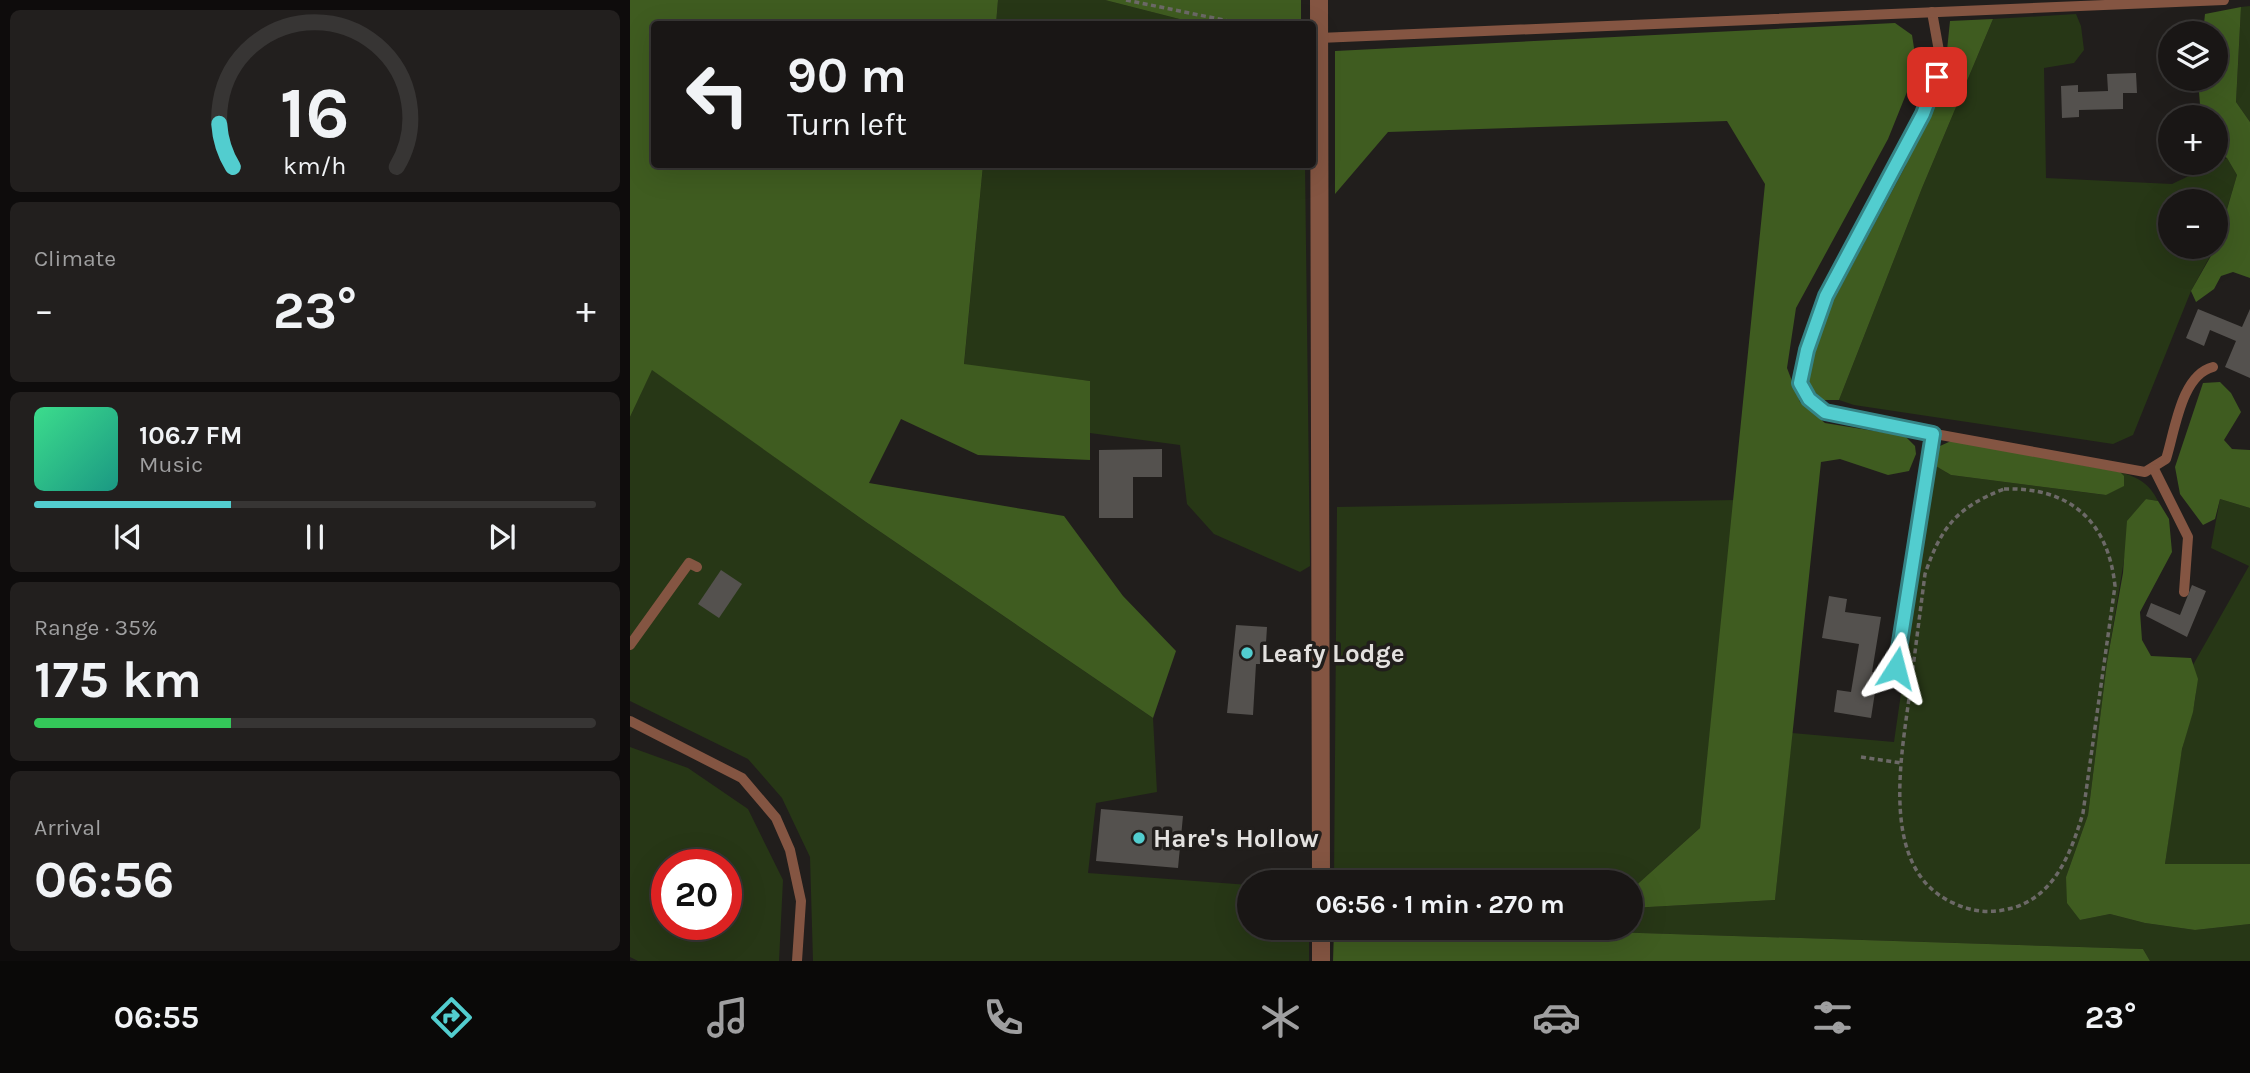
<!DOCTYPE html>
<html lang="en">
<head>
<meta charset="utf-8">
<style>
	:root { --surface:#191615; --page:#221f1e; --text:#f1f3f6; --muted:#9f9fa0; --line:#373534; --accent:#52cdcf }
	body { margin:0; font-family:Karla,sans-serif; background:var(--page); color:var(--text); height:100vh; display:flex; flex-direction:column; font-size:26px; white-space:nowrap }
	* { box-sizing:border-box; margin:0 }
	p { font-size:23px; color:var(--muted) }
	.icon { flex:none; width:38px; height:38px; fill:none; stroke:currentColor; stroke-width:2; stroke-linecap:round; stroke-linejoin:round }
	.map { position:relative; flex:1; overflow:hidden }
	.side { display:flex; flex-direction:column; gap:10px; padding:10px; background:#0e0c0c; width:630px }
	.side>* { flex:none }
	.top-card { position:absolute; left:21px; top:21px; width:665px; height:147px; border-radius:7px; box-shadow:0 7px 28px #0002,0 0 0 2px var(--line); background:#191615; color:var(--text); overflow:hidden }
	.controls { position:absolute; left:1528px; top:21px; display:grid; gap:14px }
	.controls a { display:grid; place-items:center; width:70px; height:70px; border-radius:50%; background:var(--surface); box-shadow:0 7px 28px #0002,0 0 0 2px var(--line); font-size:35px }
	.speed { position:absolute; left:21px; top:849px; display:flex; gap:14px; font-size:35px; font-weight:700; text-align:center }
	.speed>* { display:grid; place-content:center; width:91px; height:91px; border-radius:50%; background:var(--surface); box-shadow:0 7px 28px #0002,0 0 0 2px var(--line); line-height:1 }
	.speed .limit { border:10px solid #d22; background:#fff; color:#111 }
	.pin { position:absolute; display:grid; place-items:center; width:60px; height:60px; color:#fff; margin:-30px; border-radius:14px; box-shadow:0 4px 10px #0006 }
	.me { position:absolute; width:77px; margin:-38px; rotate:9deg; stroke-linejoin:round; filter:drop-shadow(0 0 5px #0008) }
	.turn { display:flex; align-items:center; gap:24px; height:147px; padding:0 21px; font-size:32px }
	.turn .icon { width:91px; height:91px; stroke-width:2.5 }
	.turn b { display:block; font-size:49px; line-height:60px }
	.big { font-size:52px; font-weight:700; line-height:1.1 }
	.side .card { flex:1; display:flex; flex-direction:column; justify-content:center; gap:10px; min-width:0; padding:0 24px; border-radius:10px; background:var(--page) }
	.side .dial { align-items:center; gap:0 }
	.dial svg { height:182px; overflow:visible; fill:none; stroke:var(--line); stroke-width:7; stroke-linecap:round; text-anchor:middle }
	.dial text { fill:var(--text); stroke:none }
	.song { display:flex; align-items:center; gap:21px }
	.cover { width:84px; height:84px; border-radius:10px; background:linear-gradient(135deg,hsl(150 70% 55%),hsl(170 70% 35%)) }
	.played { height:7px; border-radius:4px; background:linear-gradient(90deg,var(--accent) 35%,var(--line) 35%) }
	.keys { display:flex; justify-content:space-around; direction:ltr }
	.heat { display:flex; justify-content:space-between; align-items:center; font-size:38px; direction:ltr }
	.charge { height:10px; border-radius:5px; background:linear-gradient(90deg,#34c759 35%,var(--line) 0) }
	.trip { position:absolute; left:607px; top:870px; width:406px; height:70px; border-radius:35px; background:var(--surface); box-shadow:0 7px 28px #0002,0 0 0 2px var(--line); font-weight:700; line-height:70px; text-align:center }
	.tabs { display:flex; height:112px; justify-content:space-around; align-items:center; background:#0a0908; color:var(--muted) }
	.tabs .icon { width:49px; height:49px }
	.tabs .current { color:var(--accent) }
	.tabs b { font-size:32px; color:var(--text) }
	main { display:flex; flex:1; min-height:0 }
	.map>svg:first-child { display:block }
</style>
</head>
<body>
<main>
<section class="side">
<div class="card dial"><svg viewBox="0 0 100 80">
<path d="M14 69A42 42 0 1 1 86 69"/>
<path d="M14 69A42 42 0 0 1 8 50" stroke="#52cdcf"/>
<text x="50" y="56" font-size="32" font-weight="700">16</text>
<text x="50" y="72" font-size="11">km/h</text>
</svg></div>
<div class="card"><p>Climate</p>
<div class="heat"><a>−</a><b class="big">23°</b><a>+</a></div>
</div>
<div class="card">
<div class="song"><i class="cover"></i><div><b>106.7 FM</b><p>Music</p></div></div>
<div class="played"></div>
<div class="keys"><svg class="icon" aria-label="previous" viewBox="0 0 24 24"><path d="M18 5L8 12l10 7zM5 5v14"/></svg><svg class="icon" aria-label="pause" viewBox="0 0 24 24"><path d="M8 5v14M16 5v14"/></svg><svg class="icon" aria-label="next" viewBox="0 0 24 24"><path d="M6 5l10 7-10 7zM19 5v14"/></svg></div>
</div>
<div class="card"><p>Range · 35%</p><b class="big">175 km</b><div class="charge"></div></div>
<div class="card"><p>Arrival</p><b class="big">06:56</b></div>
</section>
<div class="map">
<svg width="1620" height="961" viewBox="0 0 1620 961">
	<rect width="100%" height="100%" fill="#211e1c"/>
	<!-- green -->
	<g fill="#273716" fill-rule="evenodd">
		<path d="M368,0H475L569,24H366Z"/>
		<path d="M1620,6V122L1606,102L1611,7Z"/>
		<path d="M1446,14L1451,26L1454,50L1444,63L1414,68L1416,178L1542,184L1597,158L1607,175L1586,246V201H1540V247H1585L1561,291L1503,435L1483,444L1224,405L1209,400L1292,188L1363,19Z"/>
		<path d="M353,165H675L680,566L670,572L584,534L557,504L550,445L460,433V381L334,365Z"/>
		<path d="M22,369L236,522L523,718L527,792L466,803L458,873L619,885L620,928H679V961H183L180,857L152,798L118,759L0,701V417Z"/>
		<path d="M1304,465L1321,475L1475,495L1493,486L1490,472C1509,478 1519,483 1528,501L1516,499L1496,548L1477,662L1458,815L1436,877L1450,920L1480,914L1515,923L1565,930L1620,924V961H1520L1513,949L855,928H1001V908L1145,900L1162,733L1264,742Z"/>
		<path d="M1590,499L1620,508V864H1535C1541,826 1544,787 1552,750C1558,721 1573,694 1563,665L1619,566L1581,548Z"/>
		<path d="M1105,500L1070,828L1001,890V882H704L707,507Z"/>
		<path d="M0,747L58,768L118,809L153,880L149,961H8L0,957ZM37,864H96V924H37Z"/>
	</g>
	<!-- forest -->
	<g fill="#3f5c20">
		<path d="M0,0H368L366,24H24V164L353,165L334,364L460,381V460L348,455L271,419L239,483L434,516L493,596L546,651L523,718L236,522L22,370L0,417Z"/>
		<path d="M475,0H671V24H569Z"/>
		<path d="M1611,7L1606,102L1620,122V278L1603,272L1591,276L1584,289L1566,302L1561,291L1586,247L1607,175L1597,158L1586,151V117H1571L1568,79H1586V33H1573L1575,14Z"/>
		<path d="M1363,19L1292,188L1209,400H1192L1178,384L1179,364L1202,303L1275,167L1315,70L1320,21Z"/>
		<path d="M1265,23L1282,35L1287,67L1258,139L1166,308L1157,368L1170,402L1195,423L1275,436L1285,446L1286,454L1279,471L1258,475L1210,459L1191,462L1145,900L1001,908V890L1070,828L1135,184L1097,121L758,132L705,194V51Z"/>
		<path d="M1590,382L1601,393L1611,412L1594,440L1602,449L1620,450V508L1590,499L1585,519L1573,525L1550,494L1545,467L1573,383Z"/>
		<path d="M1321,441L1490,472L1494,476V486L1476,495L1321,475L1304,465L1310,446Z"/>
		<path d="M1516,499L1528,501L1539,519L1542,552L1510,612L1512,640L1521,656L1561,658L1568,679L1563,712L1552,749L1535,864H1620V924L1565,930L1515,923L1480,914L1450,920L1437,903L1436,877L1458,815L1477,662L1493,573L1497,521Z"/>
		<path d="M707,928H855L1513,949L1520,961H703L704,929Z"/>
	</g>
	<!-- building -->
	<g fill="#54514e">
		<path d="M1506,73L1507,93H1493V109L1449,110V117L1432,118L1431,86L1448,85V92L1478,91L1477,74Z"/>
		<path d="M1568,309L1612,327L1620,309V378L1595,367L1606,341L1580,330L1574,346L1556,338Z"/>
		<path d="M532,449V477H503V518H469V450Z"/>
		<path d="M91,570L112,584L89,618L68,604Z"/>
		<path d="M1562,585L1576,591L1557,637L1516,616L1521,603L1550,615Z"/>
		<path d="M1199,596L1217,599L1215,612L1251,617L1242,672L1248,673L1241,718L1204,712L1207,690L1221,692L1229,644L1192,638Z"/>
		<path d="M606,625L637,627L636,643L631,642L630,664H626L623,715L597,713Z"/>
		<path d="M471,809L553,816L548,868L466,861Z"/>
	</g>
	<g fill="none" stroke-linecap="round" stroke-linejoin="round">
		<!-- path -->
		<g stroke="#6c6967" stroke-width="3.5" stroke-dasharray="5 3.5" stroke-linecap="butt">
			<path d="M496,0L613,24"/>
			<path d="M1374,489C1439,487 1478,520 1485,586L1453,813C1441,853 1424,899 1378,909C1357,914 1340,911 1321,902C1248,867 1272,754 1280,691C1285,652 1290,613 1295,574C1311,527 1327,507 1374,489Z"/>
			<path d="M1231,757L1271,763"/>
		</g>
		<!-- service -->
		<g stroke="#845542" stroke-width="10">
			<path d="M1302,12L1309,51L1307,77L1293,114L1196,296L1172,367L1170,383L1179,399L1195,412L1228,420L1515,472L1536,459C1545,431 1551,375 1583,367"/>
			<path d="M689,38L1594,0"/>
			<path d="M1524,469L1558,537L1554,592"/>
			<path d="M0,645L59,563L67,567"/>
			<path d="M1266,668L1303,434"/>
			<path d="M0,721L112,778L146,818L160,850L171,901L167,961"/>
		</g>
		<!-- tertiary -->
		<g stroke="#845542" stroke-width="18">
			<path d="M689,0L691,882"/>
			<path d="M691,928V961"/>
		</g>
	</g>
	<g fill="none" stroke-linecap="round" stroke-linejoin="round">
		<!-- route casing -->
		<g stroke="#358587" stroke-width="18">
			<path id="route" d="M1266,668L1303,434L1195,412L1179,399L1170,383L1177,350L1196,296L1293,114L1307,77"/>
		</g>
		<!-- route -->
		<use href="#route" stroke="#52cdcf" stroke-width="12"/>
	</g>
	<!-- markers -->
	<g fill="#52cdcf" stroke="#211e1c" stroke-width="2.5">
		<circle cx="617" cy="653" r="7"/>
		<circle cx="509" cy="838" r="7"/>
	</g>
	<g text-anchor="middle" stroke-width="7" stroke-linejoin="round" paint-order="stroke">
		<!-- poi labels -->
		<g font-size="26" font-weight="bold" fill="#e3e1df" stroke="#211e1c" text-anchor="start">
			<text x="631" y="662">Leafy Lodge</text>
			<text x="523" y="847">Hare's Hollow</text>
		</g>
	</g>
</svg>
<div class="controls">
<a><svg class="icon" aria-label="layers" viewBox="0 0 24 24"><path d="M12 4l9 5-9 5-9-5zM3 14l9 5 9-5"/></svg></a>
<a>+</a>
<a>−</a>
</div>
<div class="speed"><div class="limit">20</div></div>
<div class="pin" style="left:1307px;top:77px;background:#d93025"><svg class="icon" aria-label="arrive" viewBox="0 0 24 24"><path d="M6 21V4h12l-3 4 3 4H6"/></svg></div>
<svg class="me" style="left:1266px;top:668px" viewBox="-20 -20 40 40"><path d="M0-17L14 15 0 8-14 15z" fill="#52cdcf" stroke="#fff" stroke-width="4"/></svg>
<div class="trip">06:56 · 1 min · 270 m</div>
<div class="top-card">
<div class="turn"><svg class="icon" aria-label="left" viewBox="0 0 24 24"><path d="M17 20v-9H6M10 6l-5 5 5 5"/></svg><div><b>90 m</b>Turn left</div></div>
</div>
</div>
</main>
<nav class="tabs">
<b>06:55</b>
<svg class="icon current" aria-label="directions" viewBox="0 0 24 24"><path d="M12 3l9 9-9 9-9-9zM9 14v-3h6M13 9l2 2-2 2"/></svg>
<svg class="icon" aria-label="music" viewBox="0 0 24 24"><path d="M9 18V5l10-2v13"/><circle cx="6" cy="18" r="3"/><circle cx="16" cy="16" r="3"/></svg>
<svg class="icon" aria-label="phone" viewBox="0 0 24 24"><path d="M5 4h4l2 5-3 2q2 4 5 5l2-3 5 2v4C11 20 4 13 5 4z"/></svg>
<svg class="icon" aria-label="climate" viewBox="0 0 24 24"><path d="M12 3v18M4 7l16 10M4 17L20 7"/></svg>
<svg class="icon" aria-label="car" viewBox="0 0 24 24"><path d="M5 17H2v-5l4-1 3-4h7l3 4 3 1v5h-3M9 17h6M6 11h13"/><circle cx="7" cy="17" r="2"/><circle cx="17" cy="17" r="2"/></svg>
<svg class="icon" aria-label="filters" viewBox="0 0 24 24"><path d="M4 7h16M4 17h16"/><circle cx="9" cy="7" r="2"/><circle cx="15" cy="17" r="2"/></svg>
<b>23°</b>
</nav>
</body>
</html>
